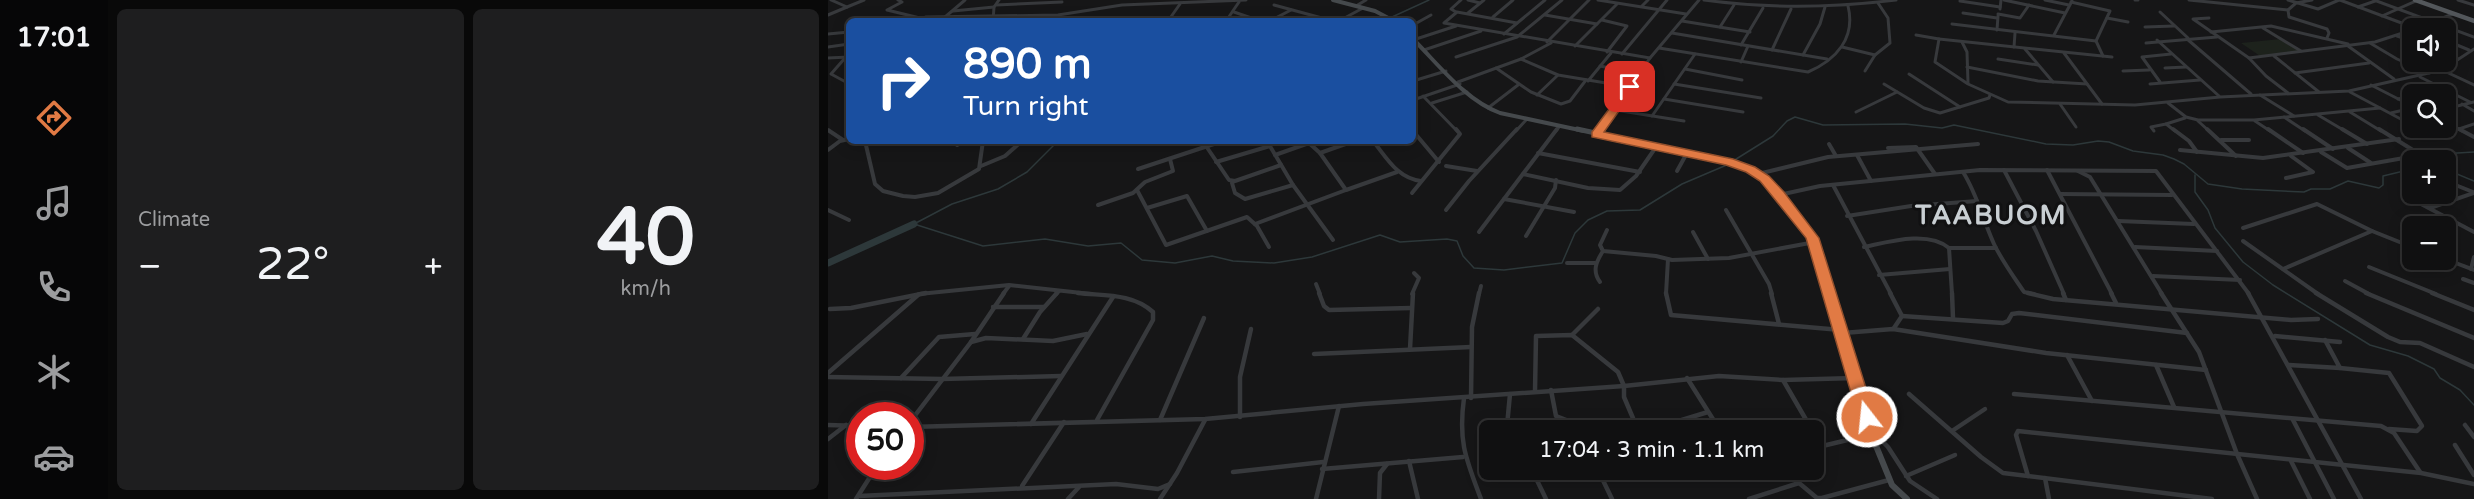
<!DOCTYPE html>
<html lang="en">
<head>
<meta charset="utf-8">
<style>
	:root { --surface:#101011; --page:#1e1e1f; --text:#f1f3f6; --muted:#9c9d9f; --line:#303031; --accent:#e17a44 }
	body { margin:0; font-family:"Varela Round",sans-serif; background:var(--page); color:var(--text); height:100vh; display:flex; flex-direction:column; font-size:22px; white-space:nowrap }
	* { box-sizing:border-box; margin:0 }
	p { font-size:20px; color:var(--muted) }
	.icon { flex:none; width:33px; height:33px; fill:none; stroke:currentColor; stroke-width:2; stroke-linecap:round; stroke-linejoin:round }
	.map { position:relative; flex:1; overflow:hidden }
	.panel { display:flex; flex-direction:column; gap:9px; padding:9px; background:#090909; width:720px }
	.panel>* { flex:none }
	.top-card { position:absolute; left:18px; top:18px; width:570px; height:126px; border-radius:9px; box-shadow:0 3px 15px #0003,0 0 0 2px var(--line); background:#1a4fa0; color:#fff; overflow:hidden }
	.tools { position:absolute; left:1574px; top:18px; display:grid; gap:12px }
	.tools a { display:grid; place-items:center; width:54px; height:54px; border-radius:9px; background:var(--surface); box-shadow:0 3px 15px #0003,0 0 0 2px var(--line); font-size:30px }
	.speed { position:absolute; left:18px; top:402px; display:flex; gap:12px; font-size:30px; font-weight:700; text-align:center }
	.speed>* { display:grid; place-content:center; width:78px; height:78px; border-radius:50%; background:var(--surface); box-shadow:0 3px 15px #0003,0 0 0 2px var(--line); line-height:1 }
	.speed .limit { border:9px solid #d22; background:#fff; color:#111 }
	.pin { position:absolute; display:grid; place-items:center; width:51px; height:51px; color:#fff; margin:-26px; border-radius:12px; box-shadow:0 3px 9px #0006 }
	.me { position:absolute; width:66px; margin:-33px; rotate:344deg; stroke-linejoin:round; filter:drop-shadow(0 0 4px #0008) }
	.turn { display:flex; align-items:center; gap:21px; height:126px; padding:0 18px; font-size:27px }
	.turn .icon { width:78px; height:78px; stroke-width:2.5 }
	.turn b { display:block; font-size:42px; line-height:51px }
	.big { font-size:45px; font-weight:600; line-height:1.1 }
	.panel .widget { flex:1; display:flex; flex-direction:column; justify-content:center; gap:9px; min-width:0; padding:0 21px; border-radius:9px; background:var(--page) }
	.panel .dial { align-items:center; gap:0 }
	.dial b { font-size:78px; line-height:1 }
	.heat { display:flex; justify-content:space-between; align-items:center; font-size:33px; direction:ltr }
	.panel .tiles { flex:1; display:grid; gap:9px; grid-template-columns:repeat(2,1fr) }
	.trip { position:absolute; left:651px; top:420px; width:345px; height:60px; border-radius:9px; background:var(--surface); box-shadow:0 3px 15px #0003,0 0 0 2px var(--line); font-weight:600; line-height:60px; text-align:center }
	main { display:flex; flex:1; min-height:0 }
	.tab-bar { display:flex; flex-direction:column; width:108px; justify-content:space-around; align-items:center; background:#060607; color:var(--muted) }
	.tab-bar .icon { width:42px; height:42px }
	.tab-bar .active { color:var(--accent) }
	.tab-bar b { font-size:27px; color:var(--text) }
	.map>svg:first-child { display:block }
</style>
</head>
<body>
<main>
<nav class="tab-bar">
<b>17:01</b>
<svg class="icon active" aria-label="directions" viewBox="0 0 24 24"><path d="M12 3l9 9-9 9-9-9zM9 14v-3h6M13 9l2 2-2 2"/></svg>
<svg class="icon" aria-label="music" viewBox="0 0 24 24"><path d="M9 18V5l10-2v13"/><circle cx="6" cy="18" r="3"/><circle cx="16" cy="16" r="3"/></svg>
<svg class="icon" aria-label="phone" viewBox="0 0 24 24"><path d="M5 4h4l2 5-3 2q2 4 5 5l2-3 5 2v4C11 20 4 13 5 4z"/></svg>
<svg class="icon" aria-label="climate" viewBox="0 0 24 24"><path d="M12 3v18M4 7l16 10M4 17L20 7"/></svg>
<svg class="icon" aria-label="car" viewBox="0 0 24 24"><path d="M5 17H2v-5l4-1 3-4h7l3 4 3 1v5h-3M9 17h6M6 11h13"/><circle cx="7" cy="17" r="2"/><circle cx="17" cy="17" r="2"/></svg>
</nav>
<section class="panel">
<div class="tiles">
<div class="widget"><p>Climate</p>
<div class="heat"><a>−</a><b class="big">22°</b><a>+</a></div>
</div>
<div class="widget dial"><b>40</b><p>km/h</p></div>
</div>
</section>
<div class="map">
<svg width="1646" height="499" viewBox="0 0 1646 499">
	<rect width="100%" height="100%" fill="#161617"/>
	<!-- green -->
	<path fill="#1d221c" d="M1453,39L1473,52L1432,56L1413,43Z"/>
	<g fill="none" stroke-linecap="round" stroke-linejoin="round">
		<!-- stream -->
		<g stroke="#2d383a" stroke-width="1.5">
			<path d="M564,17L601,0"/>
			<path d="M1597,160V158L1613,154L1646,152"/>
			<path d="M905,161L945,136L959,121L967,117L995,125L1077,124L1114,128L1126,125L1218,144L1245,145L1270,141L1281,142L1305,151L1335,155L1346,159L1356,164L1380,184L1414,189L1476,192L1483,189H1502L1520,181L1551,188L1555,185V176L1584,169"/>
			<path d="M1617,169L1646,181"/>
			<path d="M1367,175V192L1380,210L1387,228L1415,262L1445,285L1542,345L1580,356L1606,369L1612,378L1632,390L1646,405"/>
			<path d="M86,224L155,246L217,239L260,246L293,243L314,260L347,263L384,256L405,261L446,263L484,257L552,235L572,242L619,239L629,241L635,256L646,268L676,270L734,263L747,233L760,220L779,211L812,210L854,184L901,164"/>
			<path d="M86,224L124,204L170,189L199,172L230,141"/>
		</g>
		<!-- river -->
		<path stroke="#2d383a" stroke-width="7" d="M0,263L86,224"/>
		<!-- minor-far2 -->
		<g stroke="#37393c" stroke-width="3">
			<path d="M70,0L74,2L59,10L92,18"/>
			<path d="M640,0L652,3"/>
			<path d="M770,0L858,14"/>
			<path d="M876,0C941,9 1003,8 1068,0"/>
			<path d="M1176,0L1237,13"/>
			<path d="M1217,0L1241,5"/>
			<path d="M1307,0H1310"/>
			<path d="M1361,0L1460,10L1468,3L1484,0"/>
			<path d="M1460,0L1490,9L1511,0"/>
			<path d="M1512,0L1587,28"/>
			<path d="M1546,0L1646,37"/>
			<path d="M1630,0L1646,5"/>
			<path d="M1132,1L1172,7"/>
			<path d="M1243,2L1282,11L1268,41L1275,56"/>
			<path d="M168,5L234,2"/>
			<path d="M446,5L505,21"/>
			<path d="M528,6L538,0"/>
			<path d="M814,6L820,0"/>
			<path d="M19,7L36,0"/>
			<path d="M1530,7L1547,1"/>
			<path d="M1172,9L1173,0"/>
			<path d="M1460,10L1461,17L1499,29L1501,33L1499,38"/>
			<path d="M125,11L166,7"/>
			<path d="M406,12L432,21"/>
			<path d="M628,12L623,9L633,0"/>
			<path d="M1332,12L1360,38"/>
			<path d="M640,13L656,0"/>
			<path d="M1135,13L1169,18"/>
			<path d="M1170,14L1192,18L1201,5"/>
			<path d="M0,15L19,7L3,0"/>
			<path d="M717,15L769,24"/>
			<path d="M1554,16L1588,1"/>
			<path d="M117,17L137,0"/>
			<path d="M665,17L685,0"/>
			<path d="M1279,18L1300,22"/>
			<path d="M1381,18L1365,19L1421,58L1438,76L1460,93"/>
			<path d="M774,20L799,26L779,52"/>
			<path d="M87,21L98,17L230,15L294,5L418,0"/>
			<path d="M165,21L166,7L171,0"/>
			<path d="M340,21L352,4"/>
			<path d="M398,21L411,2"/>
			<path d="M442,21L463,10"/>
			<path d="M511,21L535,8"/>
			<path d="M854,21L922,32"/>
			<path d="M689,23L629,12L616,23L822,58"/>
			<path d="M1124,24L1268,41"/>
			<path d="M585,25L603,15"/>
			<path d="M892,27L906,5"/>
			<path d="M1317,27L1346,26"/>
			<path d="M1435,28L1473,51"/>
			<path d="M1589,28L1625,14"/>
			<path d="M1169,30L1170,16"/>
			<path d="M1383,32L1443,26L1520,44"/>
			<path d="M844,33L999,59"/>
			<path d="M0,34L21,32"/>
			<path d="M676,34L717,0"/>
			<path d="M1088,35L1111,39"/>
			<path d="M1226,35L1244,1"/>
			<path d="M1569,36L1584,41"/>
			<path d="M1359,39L1423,94"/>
			<path d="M585,40L628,26"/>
			<path d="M1329,40L1391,96"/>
			<path d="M1617,40L1641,50"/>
			<path d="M719,42L761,0"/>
			<path d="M1134,42L1139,52L1140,83"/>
			<path d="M1318,43L1389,37"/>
			<path d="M1542,43L1569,59L1601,73"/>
			<path d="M913,45L935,8"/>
			<path d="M747,46L789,4"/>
			<path d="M1520,46L1566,79"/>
			<path d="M0,47L21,44"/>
			<path d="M1014,47L1047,55"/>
			<path d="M1186,47L1187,33"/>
			<path d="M831,48L980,72C1008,60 1028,38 1020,6"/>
			<path d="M1197,49L1225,82"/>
			<path d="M596,50L653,31"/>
			<path d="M944,50L963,9"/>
			<path d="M1236,53L1274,104"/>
			<path d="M794,54L839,0"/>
			<path d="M1617,54L1630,59"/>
			<path d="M975,55L992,24L997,7"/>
			<path d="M1446,56L1491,92"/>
			<path d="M628,57L689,37L734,0"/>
			<path d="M1284,57L1111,39L1107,62L1140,84L1180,102L1307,105L1392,97L1521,91L1614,70L1646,49"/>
			<path d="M0,58L21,57"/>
			<path d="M17,58L3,74L16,81L21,80"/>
			<path d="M1421,58L1547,42L1584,30"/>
			<path d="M693,59L730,75L802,87"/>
			<path d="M1170,59L1210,65"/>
			<path d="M913,62L920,46"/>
			<path d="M772,66L812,74"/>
			<path d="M1139,67L1210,81L1259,84"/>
			<path d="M668,68L703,92L733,104L742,101L758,80"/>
			<path d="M1337,68L1358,67"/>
			<path d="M857,69L914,80"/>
			<path d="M1614,70L1646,85"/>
			<path d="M1037,71L1047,55L1062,43L1060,18L1050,3"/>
			<path d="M1295,71L1321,70"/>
			<path d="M1467,73L1541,63"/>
			<path d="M1081,74L1132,107"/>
			<path d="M1592,77L1642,102"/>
			<path d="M585,81L618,71"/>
			<path d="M760,81L783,53"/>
			<path d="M630,82L693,59L723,43"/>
			<path d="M1332,82L1314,57L1343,54"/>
			<path d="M846,84L933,98"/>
			<path d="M1056,84L1096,108L1112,113L1161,98L1162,95"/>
			<path d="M1322,84L1372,80"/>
			<path d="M1543,85L1584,106"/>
			<path d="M1522,92L1584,125"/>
			<path d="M1592,94L1615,89"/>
			<path d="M709,95L730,75"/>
			<path d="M1432,95L1466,116"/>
			<path d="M595,96L629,131"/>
			<path d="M836,99L915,112"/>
			<path d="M1570,99L1584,96"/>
			<path d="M585,100L632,84"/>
			<path d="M604,103L639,92"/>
			<path d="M1340,103L1358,117L1370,120H1426L1552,108"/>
			<path d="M1232,104L1248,127"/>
			<path d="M1634,104L1646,111"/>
			<path d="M660,108L690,85"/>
			<path d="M1617,109L1646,102"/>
			<path d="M787,110L856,121"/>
			<path d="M1028,112L1069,92"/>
			<path d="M1522,112L1553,131"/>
			<path d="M1563,113L1584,108"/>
			<path d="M1490,115L1517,131"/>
			<path d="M824,116L867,54"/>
			<path d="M1456,117L1477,131"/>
			<path d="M1370,121L1381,131"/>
			<path d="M1427,121L1442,131"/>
			<path d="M1617,122L1634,131"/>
			<path d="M1589,128L1596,131"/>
			<path d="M1631,129L1646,124"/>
			<path d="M688,131L698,120"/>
			<path d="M728,131L731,127"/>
			<path d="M771,131L822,58L871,0"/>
			<path d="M1326,131L1323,127L1338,124"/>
			<path d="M1347,131L1338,124L1357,118"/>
		</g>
		<!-- minor-far1 -->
		<g stroke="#37393c" stroke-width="4">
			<path d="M1345,129L1361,141L1369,152"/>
			<path d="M1379,129L1408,156"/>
			<path d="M1440,129L1475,153"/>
			<path d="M1475,129L1505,149"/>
			<path d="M1514,129L1539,144"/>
			<path d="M1592,129L1603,134"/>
			<path d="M1631,129L1646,137"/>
			<path d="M0,130L15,140"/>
			<path d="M585,131L611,162"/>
			<path d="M769,134L772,129"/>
			<path d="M1393,140H1421"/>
			<path d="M37,141L47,184L55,191L75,196L87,197L110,193L151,169L155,141"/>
			<path d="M439,141L465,185L505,240"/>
			<path d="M545,141C559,158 569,178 593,181"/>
			<path d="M481,143L492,153L518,190L569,172"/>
			<path d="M91,144L95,141"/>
			<path d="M1001,144L1008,156"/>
			<path d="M129,145L135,141"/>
			<path d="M549,145L559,141"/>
			<path d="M378,146L401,180L407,181L453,165"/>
			<path d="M1060,148L1088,147L1107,174"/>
			<path d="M1520,148L1543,163"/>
			<path d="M0,150L12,141L21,139"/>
			<path d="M1352,150L1435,158L1571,139"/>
			<path d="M1493,152L1519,168L1593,155L1551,129"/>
			<path d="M492,153L526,141"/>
			<path d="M710,153L812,172"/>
			<path d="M447,155L481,143"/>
			<path d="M1029,155L1043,181"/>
			<path d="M388,162L442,146"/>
			<path d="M153,166L177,156L194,141"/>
			<path d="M618,166L649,171"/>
			<path d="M310,169L395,141"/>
			<path d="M1176,170L1208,231L1236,294"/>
			<path d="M1219,170L1284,294"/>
			<path d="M849,171L859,153"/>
			<path d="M1250,171L1262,177L1334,294"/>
			<path d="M1135,172C1149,194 1155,220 1166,244C1174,261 1186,277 1196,292L1206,294"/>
			<path d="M695,174L760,188L792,190L808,176L828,147"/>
			<path d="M930,174L1000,157L1150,144"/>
			<path d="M1458,178L1485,172L1463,156"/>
			<path d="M406,181L404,183L407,193L417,199L465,185"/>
			<path d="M1005,185L1063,294"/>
			<path d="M1617,185L1625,184L1645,192"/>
			<path d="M309,190L338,245L419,217L429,226L441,247"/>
			<path d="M584,193L632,134L628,129"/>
			<path d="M1232,194L1344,195"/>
			<path d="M951,195L992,186L1152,170L1328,171L1421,294"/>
			<path d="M676,199L746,212"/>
			<path d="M1593,204L1646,232"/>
			<path d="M270,205L305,193L317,182L345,171L342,159"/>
			<path d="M319,208L359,196L379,231"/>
			<path d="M1602,208L1646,193"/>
			<path d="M0,210L21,220"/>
			<path d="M618,210L641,181L689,129"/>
			<path d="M898,210L941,284L944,294"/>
			<path d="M1019,216L1083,206L1149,201"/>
			<path d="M1290,221L1366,224"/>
			<path d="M427,224L518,190"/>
			<path d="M1617,226L1620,217"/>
			<path d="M1415,228L1489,204L1544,231L1584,247"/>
			<path d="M779,230L772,245L775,251L828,256L844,260L901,258L987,242"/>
			<path d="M651,232L729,129"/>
			<path d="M865,232L880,259"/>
			<path d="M698,236L727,188L728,180"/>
			<path d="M1415,241L1490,294"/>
			<path d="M1036,247C1060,242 1100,230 1121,248L1124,294"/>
			<path d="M1307,247L1389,251"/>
			<path d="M1121,248H1168"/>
			<path d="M1617,259L1646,270"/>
			<path d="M739,263H767"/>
			<path d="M1541,267L1608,294"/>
			<path d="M1455,269L1544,231"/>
			<path d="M1643,269L1646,257"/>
			<path d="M1051,275L1122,269"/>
			<path d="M1325,276L1412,280"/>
			<path d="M1635,279L1646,283"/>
			<path d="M1517,281L1541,294"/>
			<path d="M772,282C764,271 768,262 775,251"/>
			<path d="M488,284L492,294"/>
			<path d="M91,294L181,285L263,294"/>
			<path d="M175,294L181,286"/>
			<path d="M228,294L231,291"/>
			<path d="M584,294L591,278L586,273"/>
			<path d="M651,294L653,286"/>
			<path d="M838,294L840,259"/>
		</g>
		<!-- minor -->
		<g stroke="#37393c" stroke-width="4.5">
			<path d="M250,293C276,296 304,293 325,312V320L269,420"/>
			<path d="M491,293L496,306L501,310L583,308"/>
			<path d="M838,293L843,315L1013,330"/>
			<path d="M943,293L951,324"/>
			<path d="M1062,293L1074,316L1066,328"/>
			<path d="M1124,293L1125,318"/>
			<path d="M1200,293L1225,299L1463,320L1490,319"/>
			<path d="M1235,293L1238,300"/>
			<path d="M1283,293L1288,303"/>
			<path d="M1333,293L1371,352L1409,454L1429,499"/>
			<path d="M1420,293L1533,499"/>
			<path d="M1488,293L1560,337L1572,342L1592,343L1646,367"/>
			<path d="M1538,293L1646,338"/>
			<path d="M1604,293L1646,310"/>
			<path d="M165,307H216"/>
			<path d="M2,309L23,308L98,293"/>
			<path d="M1074,316L1175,323L1180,321L1184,314L1191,313L1359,333"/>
			<path d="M1015,333L1065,329L1218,353L1378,370"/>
			<path d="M744,335L770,309"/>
			<path d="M1447,336L1512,342"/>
			<path d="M195,339L212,312L229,293"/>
			<path d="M143,342L158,338L225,341L259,334"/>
			<path d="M582,349L585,293"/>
			<path d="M486,354L643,347"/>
			<path d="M1239,355L1264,401"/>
			<path d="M1328,365L1346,407"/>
			<path d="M1461,365L1512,368L1497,340"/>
			<path d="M1512,368L1561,373L1594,426L1589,431L1561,429"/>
			<path d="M0,373L90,295"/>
			<path d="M0,377L114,379L233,376"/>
			<path d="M73,378L111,337L147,334"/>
			<path d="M859,378L888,424L885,430"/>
			<path d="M955,380L984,430"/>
			<path d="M723,390L728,416L746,423L751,430"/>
			<path d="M707,391L708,336L744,335L790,372L796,386V397L810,430"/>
			<path d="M1081,394L1153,457L1175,473L1384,499"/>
			<path d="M1186,394L1553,426L1566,433L1592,472"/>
			<path d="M636,398C630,442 638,459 653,499"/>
			<path d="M643,398L644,327L651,293"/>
			<path d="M412,417V377L423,329"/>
			<path d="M332,420L376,318"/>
			<path d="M1465,420L1506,499"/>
			<path d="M82,422L143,342L176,293"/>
			<path d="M203,424L285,297"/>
			<path d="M0,425L32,426"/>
			<path d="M1637,425L1646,437"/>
			<path d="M82,427L377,419L535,404L796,386L891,376L955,380L1027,378"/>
			<path d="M681,430L679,426L682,394"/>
			<path d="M821,430L880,412"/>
			<path d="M1124,431L1157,409"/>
			<path d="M986,432L995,446"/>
			<path d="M0,439L18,425"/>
			<path d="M1627,445L1646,475"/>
			<path d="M986,448L1032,437L1051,438L1060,447L1082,481L1109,499"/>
			<path d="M581,461L590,499"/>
			<path d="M1463,461L1482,499"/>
			<path d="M494,469L635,457"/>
			<path d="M704,470L718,499"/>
			<path d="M770,470L784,499"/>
			<path d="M405,472L495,462"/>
			<path d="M1078,476L1127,455"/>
			<path d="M1200,476L1188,435L1190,431L1593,473L1646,484"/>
			<path d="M1217,478L1221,499"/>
			<path d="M194,486L236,422"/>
			<path d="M31,496L288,484L330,489L342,484"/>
			<path d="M28,499L49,466"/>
			<path d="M240,499L251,487"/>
			<path d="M332,499L349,473L377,420"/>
			<path d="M488,499L511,406"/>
			<path d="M551,499L552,473L559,464"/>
			<path d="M921,499L971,483L989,498H994L1061,480"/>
		</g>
		<!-- secondary-far2 -->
		<g stroke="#45494c" stroke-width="4">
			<path d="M505,0L547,11L566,21"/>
			<path d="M585,39C611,65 637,100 672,113L756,131"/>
		</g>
		<!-- secondary-far1 -->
		<path stroke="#45494c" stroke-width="5" d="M749,129L901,162L923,170L936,179L951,195L987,242L1003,294"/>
		<!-- secondary -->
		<path stroke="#45494c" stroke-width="6" d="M1002,293L1046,441L1064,485L1079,499"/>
		<!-- primary -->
		<path stroke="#53575b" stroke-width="4.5" d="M1587,0L1646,21"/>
	</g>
	<!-- route -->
	<path fill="#e17a44" stroke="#924f2c" stroke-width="1.5" d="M802,84L808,87L776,132L905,159L927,167L941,176L956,192L991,238L1047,417L1045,421L1039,423L1033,421L1030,417L978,238L932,181L918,172L898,165L764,137V132L799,85Z"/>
	<g text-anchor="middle" stroke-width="6" stroke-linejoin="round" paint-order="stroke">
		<!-- district labels -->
		<g font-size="27" font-weight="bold" letter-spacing="1.5" fill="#c9cfd3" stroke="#111112">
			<text x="1163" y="224">TAABUOM</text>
		</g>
	</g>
</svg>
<div class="tools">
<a><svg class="icon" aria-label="sound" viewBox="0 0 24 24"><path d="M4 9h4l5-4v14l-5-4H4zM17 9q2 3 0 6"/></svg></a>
<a><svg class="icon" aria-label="search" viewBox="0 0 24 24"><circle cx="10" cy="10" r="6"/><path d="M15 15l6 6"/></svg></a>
<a>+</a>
<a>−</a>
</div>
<div class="speed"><div class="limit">50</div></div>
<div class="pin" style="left:802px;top:87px;background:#d93025"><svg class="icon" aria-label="arrive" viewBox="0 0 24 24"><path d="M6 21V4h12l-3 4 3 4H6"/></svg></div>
<svg class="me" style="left:1039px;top:417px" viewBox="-20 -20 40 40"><circle r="17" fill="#e17a44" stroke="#fff" stroke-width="3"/><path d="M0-11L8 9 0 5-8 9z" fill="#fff"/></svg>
<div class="trip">17:04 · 3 min · 1.1 km</div>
<div class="top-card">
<div class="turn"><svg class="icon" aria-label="right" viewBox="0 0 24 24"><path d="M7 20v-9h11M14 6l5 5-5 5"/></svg><div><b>890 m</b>Turn right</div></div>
</div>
</div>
</main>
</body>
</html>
